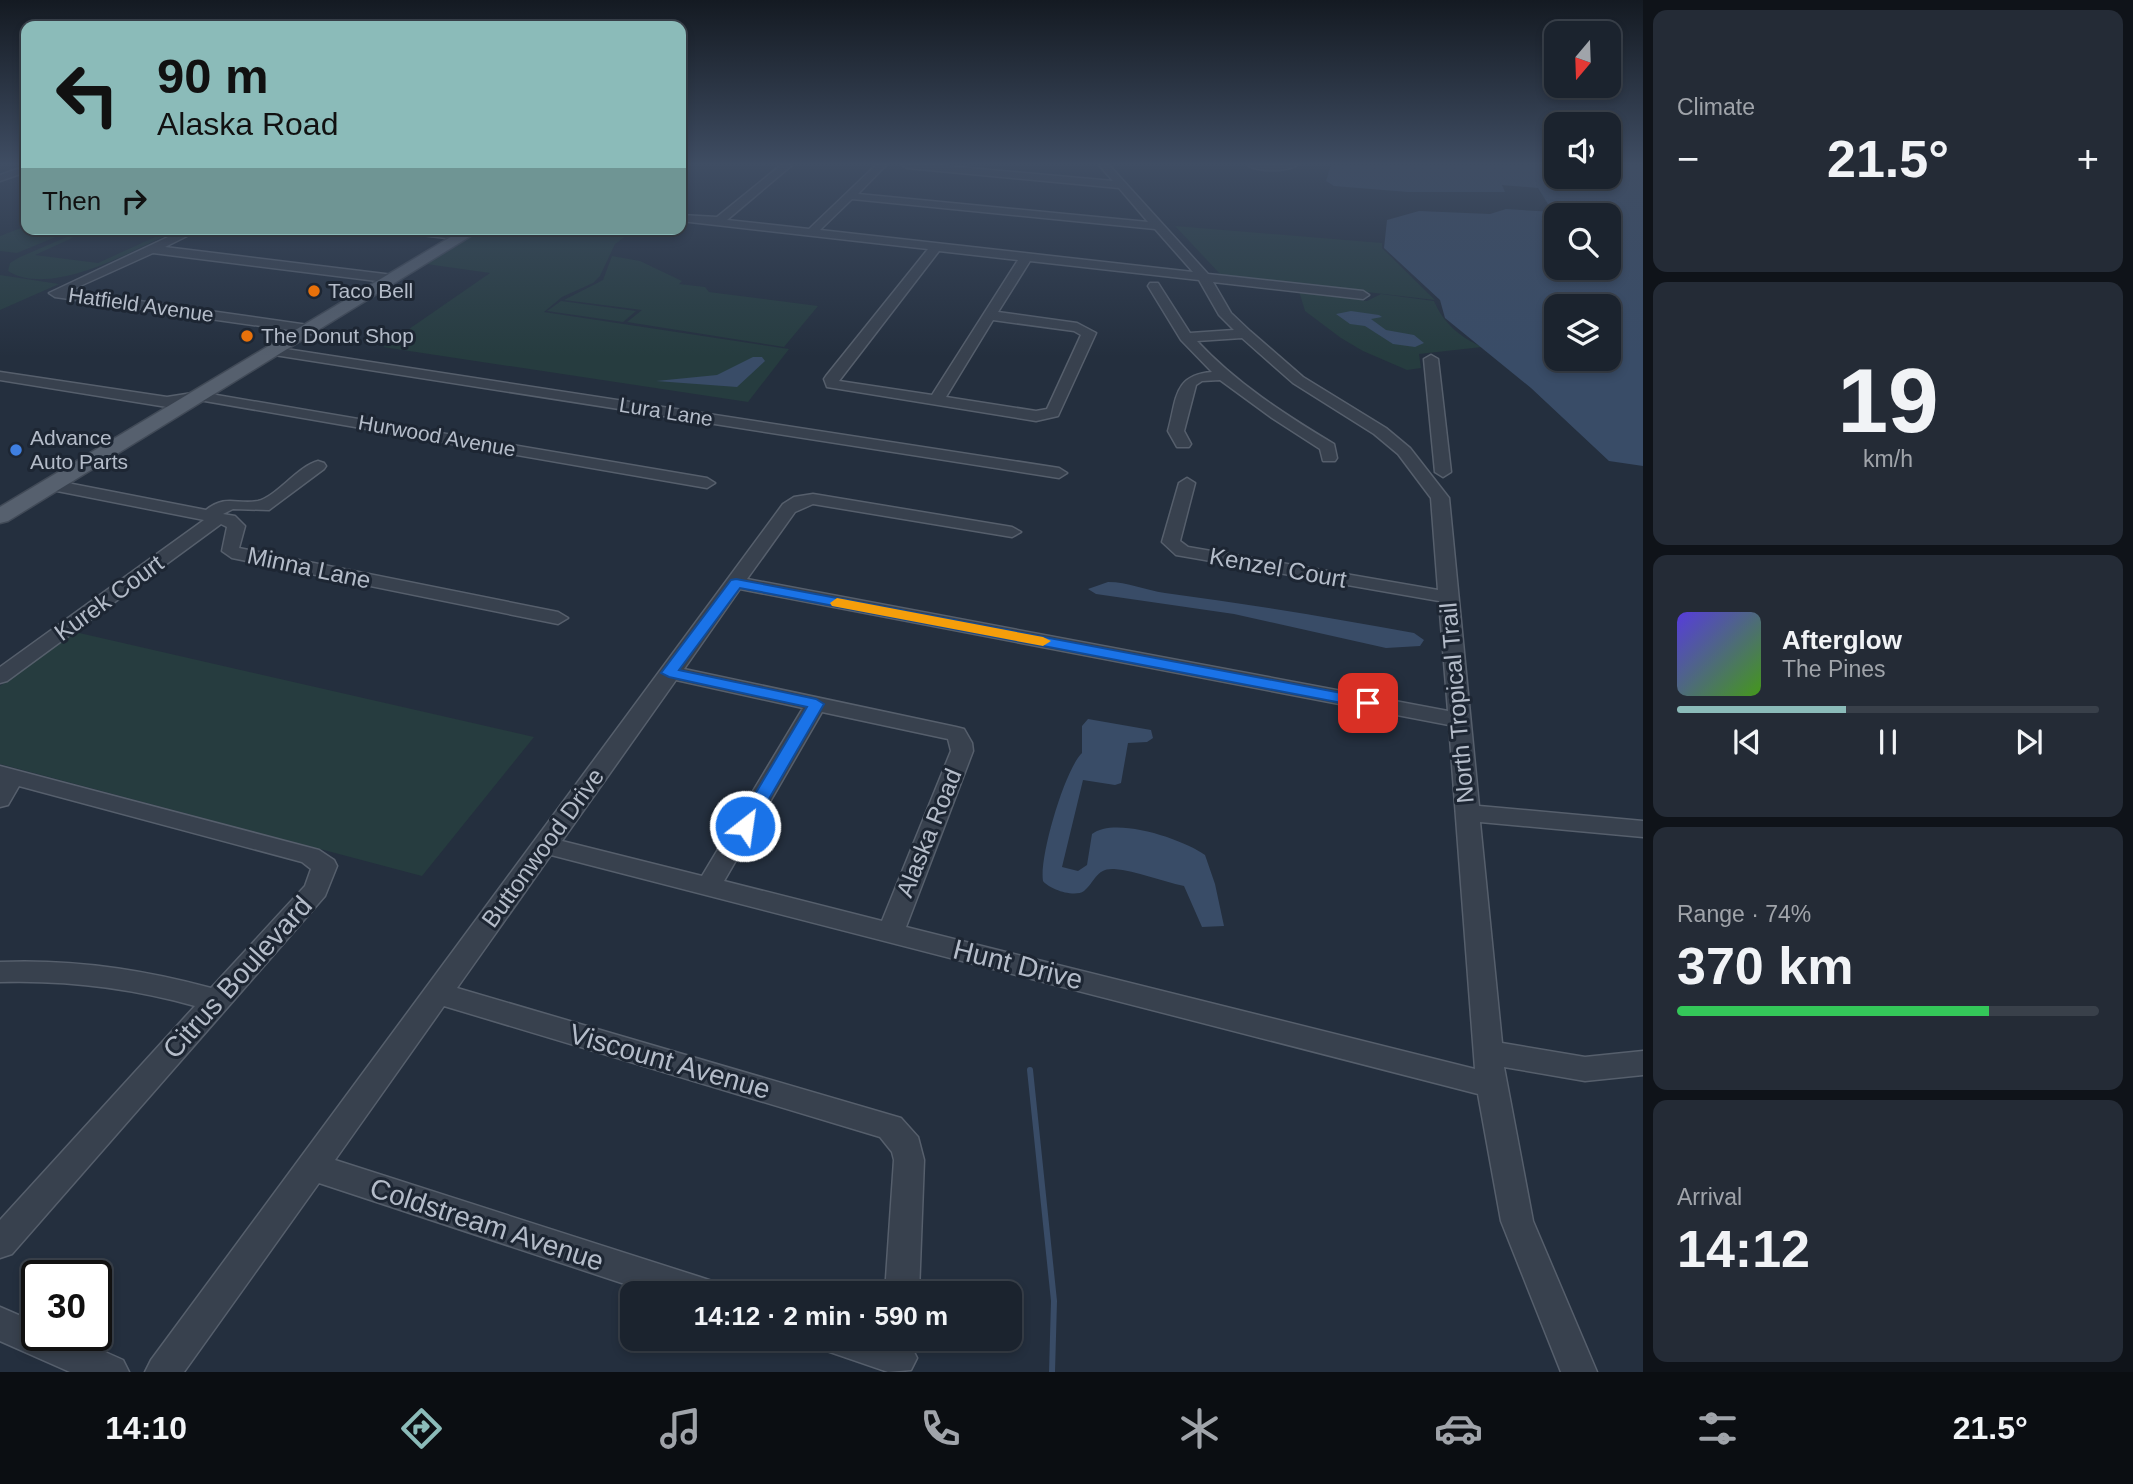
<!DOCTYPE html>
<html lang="en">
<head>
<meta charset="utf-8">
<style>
	:root { --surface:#1b232e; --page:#242b36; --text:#f1f3f6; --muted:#a0a4aa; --line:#39404a; --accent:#8bbbb9 }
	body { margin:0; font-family:Helvetica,sans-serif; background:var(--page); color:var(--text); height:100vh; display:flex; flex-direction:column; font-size:26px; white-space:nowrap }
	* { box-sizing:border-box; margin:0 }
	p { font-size:23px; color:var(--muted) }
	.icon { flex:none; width:38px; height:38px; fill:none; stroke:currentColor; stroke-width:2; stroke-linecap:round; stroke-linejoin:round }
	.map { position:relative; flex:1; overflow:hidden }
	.panel { display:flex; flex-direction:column; gap:10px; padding:10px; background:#0f1319; width:490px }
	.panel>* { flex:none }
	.banner { position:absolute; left:21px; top:21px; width:665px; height:214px; border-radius:14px; box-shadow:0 4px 10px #0003,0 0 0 2px var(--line); background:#8bbbb9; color:#111; overflow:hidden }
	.needle { width:46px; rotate:199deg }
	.fabs { position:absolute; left:1544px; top:21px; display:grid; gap:14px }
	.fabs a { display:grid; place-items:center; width:77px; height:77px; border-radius:14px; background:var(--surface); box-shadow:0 4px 10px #0003,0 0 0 2px var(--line); font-size:35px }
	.speed { position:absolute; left:21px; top:1260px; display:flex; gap:14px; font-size:35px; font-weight:700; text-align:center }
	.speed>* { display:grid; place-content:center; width:91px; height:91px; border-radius:50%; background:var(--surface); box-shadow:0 4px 10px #0003,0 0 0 2px var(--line); line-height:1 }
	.speed .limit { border:4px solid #111; border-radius:10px; background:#fff; color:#111 }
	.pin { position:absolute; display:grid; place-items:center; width:60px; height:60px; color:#fff; margin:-30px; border-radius:14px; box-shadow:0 4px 10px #0006 }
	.me { position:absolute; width:77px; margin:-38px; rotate:30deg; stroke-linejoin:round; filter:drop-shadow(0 0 5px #0008) }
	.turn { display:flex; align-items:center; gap:24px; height:147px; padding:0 21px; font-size:32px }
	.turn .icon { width:91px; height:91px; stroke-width:2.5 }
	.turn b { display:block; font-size:49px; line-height:60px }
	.then { display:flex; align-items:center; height:66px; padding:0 21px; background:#0003; gap:14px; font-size:26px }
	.big { font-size:52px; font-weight:700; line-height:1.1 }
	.panel .widget { flex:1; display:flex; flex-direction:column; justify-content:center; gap:10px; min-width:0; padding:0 24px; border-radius:14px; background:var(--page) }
	.panel .dial { align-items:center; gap:0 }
	.dial b { font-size:91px; line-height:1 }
	.song { display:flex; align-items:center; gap:21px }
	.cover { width:84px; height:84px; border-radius:10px; background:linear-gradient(135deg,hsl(250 70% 55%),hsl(100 70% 35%)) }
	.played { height:7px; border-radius:4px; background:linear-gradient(90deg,var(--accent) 40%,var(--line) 40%) }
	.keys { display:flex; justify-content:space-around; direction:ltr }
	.heat { display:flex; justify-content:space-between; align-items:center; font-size:38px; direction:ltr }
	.charge { height:10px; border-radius:5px; background:linear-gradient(90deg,#34c759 74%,var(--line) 0) }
	.trip { position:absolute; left:620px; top:1281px; width:402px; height:70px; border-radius:14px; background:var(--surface); box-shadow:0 4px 10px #0003,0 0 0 2px var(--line); font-weight:700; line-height:70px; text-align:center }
	.dock { display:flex; height:112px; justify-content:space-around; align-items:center; background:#0b0e12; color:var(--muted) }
	.dock .icon { width:49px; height:49px }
	.dock .active { color:var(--accent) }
	.dock b { font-size:32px; color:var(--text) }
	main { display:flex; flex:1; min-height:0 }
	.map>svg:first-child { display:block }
</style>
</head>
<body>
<main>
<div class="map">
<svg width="1643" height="1372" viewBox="0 0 1643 1372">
	<rect width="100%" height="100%" fill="#242f3e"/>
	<!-- green -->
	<g fill="#263c3f">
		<path d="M26,226V229H75L17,253L0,251V236Z"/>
		<path d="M1175,226L1382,243V248L1435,300L1221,275Z"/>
		<path d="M85,229H92L35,255L98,263L168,231L159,229H179C137,248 53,299 8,271L10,263L20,257Z"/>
		<path d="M475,229H636L615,244L600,276L593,283L562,297L544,312L789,349L748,402L383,347L490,273L419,263Z"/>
		<path d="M612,256L640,261L682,281L679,284L705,287L709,292L818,306L784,347L627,322L642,310L564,300L603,280Z"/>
		<path d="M0,275L59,284L0,310Z"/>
		<path d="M1299,291L1367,301L1381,294L1434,301C1444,324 1460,337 1482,347L1419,354L1421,368L1407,370L1363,351L1341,338L1305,311Z"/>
		<path d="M561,301L636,311L623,322L547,311Z"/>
		<path d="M75,632L534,737L422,876L0,764V686Z"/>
	</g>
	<!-- water -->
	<g fill="#394c67" fill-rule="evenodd">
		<path d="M1331,165H1556V177H1608V165H1643V466L1609,461L1531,388L1445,318L1440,300L1384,248L1387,220L1419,211L1490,214L1506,209L1553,212L1538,188L1502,185L1505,192H1408L1334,186L1326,181ZM1556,215H1608V268H1556ZM1556,306H1608V359H1556Z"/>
		<path d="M1351,311L1379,315L1382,317L1371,319L1386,330L1414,335L1424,343L1415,347L1393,344L1365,326L1350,324L1336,314Z"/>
		<path d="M753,357H762L765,361L737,387L656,381L717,375Z"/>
		<path d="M1108,582C1128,582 1145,590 1165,593C1249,604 1331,618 1414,633L1424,640L1420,646L1386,648L1234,614L1096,594L1088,589Z"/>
		<path d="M1088,719L1151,730L1153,738L1147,742L1128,743L1121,783L1115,785L1083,780L1062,867L1078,871L1087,865L1092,834C1115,816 1183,839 1205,855L1215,884L1224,926L1202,927L1184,886C1161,881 1137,871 1114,869C1096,868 1095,882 1084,891C1074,898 1049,889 1043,881C1039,857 1065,769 1082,753V726Z"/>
	</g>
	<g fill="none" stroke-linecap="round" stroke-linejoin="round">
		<!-- stream -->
		<path stroke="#394c67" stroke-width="6" d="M1030,1070L1054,1301L1052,1372"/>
		<!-- minor casing -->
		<g stroke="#565f6c" stroke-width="3">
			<g id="minor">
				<path d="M681,165H689L681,170Z"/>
				<path d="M781,165H792L727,220L809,229L876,165H886L858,194L1148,222L1119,188L907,168L902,165H936L1113,181L1099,165H1109L1208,274L1363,291L1369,295L1363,299L1213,282L1231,313L1250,331L1303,377L1386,428L1410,448L1449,498L1479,806L1643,821V837L1480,822L1502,1043L1585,1057L1643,1051V1075L1585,1081L1504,1067L1533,1221L1597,1372H1561L1501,1221L1478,1094L551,855L457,988L901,1118L918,1137L924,1160L919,1293H885L894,1160L892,1152L880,1137L444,1006L335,1160L700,1277L712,1281L717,1293H652L319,1183L184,1372H145L151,1360L783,504L794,497L813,494L1012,527L1021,532L1012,537L813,504L795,512L747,579L1448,711L1439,601L1182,556L1176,555L1162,542L1179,483L1187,478L1195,483L1180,541L1188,547L1438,590L1431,498L1398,454L1374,434L1293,383L1242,338L1197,341C1236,383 1284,414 1334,444L1337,458L1335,461H1323L1320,449L1272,418L1220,380L1202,381L1196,385L1184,431L1191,444L1189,447H1177L1168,431C1177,399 1173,375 1212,372L1181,340L1148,286L1150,283H1158L1190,333L1234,330L1219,315L1199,280L1030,261L998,312L1077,323L1096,333L1058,416L1036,421L827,387L824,379L826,376L928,249L681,221V215L717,217ZM852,199L1155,229L1193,272L820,230ZM939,251L1018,260L932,395L839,381ZM993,320L1074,331L1081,335L1047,409L1036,411L946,397ZM740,589L1449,725L1475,1069L906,927L973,751L972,743L964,729L956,727L684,669ZM676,680L803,708L702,876L562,841ZM822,712L948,739L951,751L882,921L724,881Z"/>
				<path d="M1247,165H1297C1286,172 1258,172 1247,165Z"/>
				<path d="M26,166V172L0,181V175Z"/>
				<path d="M185,229H201L165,247L393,275L399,279L393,283L153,253L69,291L315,326V332L310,333L55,297L49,293Z"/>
				<path d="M391,229H427L452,235L446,238L397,232Z"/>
				<path d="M273,347L1059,468L1067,473L1059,478L268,354L266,351Z"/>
				<path d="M1431,355L1438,359L1451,472L1443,477L1435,472L1424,359Z"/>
				<path d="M0,372L167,397L199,392L707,478L715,483L707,488L199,400L167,407L0,380Z"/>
				<path d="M318,461L324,463L326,466L324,469L269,510L233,509L223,514L235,516L245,526L239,548L558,612L568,618L558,624L232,558L222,551L227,527L221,524L7,681L0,683V667L204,520L52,490L46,489L44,485L46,481L52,480L206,510C226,494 237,505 258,501C276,497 298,466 318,461Z"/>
				<path d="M0,766L319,850L334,860L337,866L325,896L12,1254L0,1258V1220L195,1006C131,988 66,980 0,982V962C72,959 141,969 211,988L305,886L311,869L302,862L19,786L8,805L0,807Z"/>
				<path d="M0,1307L37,1323V1335H67L123,1360L129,1372H70L0,1341Z"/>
				<path d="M822,1339H893L911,1346L917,1358L911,1370L888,1372L827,1351Z"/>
			</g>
		</g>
		<!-- major casing -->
		<g stroke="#414a57" stroke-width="3">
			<path id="major" d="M464,229H482L8,521L0,523V507Z"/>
		</g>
		<!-- minor -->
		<use href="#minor" fill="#38414e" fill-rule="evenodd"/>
		<!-- major -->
		<use href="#major" fill="#56606e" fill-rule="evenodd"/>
	</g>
	<!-- sky -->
	<linearGradient id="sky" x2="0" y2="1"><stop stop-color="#141a22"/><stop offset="0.46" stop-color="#3f4d63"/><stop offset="1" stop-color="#3f4d63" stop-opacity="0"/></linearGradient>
	<rect width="1643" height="357" fill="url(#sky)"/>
	<!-- route -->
	<path fill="#1a73e8" stroke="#114b97" stroke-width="2" d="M736,579L1368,698L1376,703L1368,708L740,588L679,670L816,699L824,704L751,830H738L736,826L807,707L669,677L661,673L731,580Z"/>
	<!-- slow -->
	<path fill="#f59e0b" d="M837,598L1043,637L1051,641L1043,646L832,606L830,603Z"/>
	<!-- markers -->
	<g fill="#e8710a" stroke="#1d2633" stroke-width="2.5">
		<circle cx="314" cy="291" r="7"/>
		<circle cx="247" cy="336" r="7"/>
	</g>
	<circle fill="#3f7fe0" stroke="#1d2633" stroke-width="2.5" cx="16" cy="450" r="7"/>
	<g text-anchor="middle" stroke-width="6" stroke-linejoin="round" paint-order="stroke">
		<!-- far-poi labels -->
		<g font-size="21" fill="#b4bcc9" stroke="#1d2633" text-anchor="start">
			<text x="328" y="298">Taco Bell</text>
			<text x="261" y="343">The Donut Shop</text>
			<text x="30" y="445">Advance<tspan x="30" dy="24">Auto Parts</tspan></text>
		</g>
		<!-- far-street labels -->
		<g font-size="21" fill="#b4bcc9" stroke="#1d2633">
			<text transform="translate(141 305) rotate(8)" y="7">Hatfield Avenue</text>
			<text transform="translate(666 412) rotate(9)" y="7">Lura Lane</text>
			<text transform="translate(437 436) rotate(10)" y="7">Hurwood Avenue</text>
		</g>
		<!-- street labels -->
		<g font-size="24" fill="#b4bcc9" stroke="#1d2633">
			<text transform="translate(309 568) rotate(12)" y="8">Minna Lane</text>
			<text transform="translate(1278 568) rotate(10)" y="8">Kenzel Court</text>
			<text transform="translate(109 598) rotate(-36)" y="8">Kurek Court</text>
			<text transform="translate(1457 703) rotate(-95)" y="8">North Tropical Trail</text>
			<text transform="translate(929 833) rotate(-68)" y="8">Alaska Road</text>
			<text transform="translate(543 848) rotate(-54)" y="8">Buttonwood Drive</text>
		</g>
		<!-- near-street labels -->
		<g font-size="28" fill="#b4bcc9" stroke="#1d2633">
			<text transform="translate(1018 964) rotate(14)" y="10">Hunt Drive</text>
			<text transform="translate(237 977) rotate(-48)" y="10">Citrus Boulevard</text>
			<text transform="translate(670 1061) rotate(16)" y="10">Viscount Avenue</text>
			<text transform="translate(487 1224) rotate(18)" y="10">Coldstream Avenue</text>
		</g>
	</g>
</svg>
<div class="fabs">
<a><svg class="needle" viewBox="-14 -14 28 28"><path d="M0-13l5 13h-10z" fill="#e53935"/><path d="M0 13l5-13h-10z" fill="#a0a4aa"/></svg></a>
<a><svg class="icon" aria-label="sound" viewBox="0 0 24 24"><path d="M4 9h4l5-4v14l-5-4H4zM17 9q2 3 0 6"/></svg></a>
<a><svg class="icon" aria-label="search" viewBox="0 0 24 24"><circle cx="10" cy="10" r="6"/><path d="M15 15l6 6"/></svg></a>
<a><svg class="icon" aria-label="layers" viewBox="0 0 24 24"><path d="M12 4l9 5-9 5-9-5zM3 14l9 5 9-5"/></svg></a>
</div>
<div class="speed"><div class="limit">30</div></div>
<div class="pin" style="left:1368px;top:703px;background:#d93025"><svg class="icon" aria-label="arrive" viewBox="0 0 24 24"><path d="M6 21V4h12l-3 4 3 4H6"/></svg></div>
<svg class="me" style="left:745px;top:826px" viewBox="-20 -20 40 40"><circle r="17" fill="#1a73e8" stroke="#fff" stroke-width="3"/><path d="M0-11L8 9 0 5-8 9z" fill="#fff"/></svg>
<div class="trip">14:12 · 2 min · 590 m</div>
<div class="banner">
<div class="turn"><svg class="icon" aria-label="left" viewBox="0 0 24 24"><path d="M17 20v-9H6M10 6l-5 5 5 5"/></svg><div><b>90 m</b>Alaska Road</div></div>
<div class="then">Then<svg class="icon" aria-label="right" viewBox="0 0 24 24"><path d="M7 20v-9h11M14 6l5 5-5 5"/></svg></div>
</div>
</div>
<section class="panel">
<div class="widget"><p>Climate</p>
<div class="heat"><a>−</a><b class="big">21.5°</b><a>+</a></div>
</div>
<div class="widget dial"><b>19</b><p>km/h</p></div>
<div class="widget">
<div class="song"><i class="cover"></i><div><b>Afterglow</b><p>The Pines</p></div></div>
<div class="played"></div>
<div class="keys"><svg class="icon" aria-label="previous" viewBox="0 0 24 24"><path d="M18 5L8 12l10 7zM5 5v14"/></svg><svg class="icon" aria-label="pause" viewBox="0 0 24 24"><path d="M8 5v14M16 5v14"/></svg><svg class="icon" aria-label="next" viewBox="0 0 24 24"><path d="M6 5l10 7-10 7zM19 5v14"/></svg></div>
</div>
<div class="widget"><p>Range · 74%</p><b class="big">370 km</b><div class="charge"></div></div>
<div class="widget"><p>Arrival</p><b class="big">14:12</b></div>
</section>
</main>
<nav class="dock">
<b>14:10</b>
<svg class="icon active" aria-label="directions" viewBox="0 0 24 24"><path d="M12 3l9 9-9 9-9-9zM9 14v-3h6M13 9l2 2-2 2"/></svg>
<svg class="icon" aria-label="music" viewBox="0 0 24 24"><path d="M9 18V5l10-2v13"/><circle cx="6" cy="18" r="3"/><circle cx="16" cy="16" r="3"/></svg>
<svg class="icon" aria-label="phone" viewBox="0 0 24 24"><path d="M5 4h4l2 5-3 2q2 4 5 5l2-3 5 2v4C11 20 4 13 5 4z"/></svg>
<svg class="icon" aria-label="climate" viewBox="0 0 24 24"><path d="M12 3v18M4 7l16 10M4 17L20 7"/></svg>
<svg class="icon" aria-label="car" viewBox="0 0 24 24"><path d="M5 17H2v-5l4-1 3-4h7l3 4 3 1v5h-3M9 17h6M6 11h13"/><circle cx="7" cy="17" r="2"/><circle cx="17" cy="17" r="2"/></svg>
<svg class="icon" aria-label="filters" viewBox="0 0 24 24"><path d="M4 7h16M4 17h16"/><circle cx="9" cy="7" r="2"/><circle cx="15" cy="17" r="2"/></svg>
<b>21.5°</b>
</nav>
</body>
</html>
